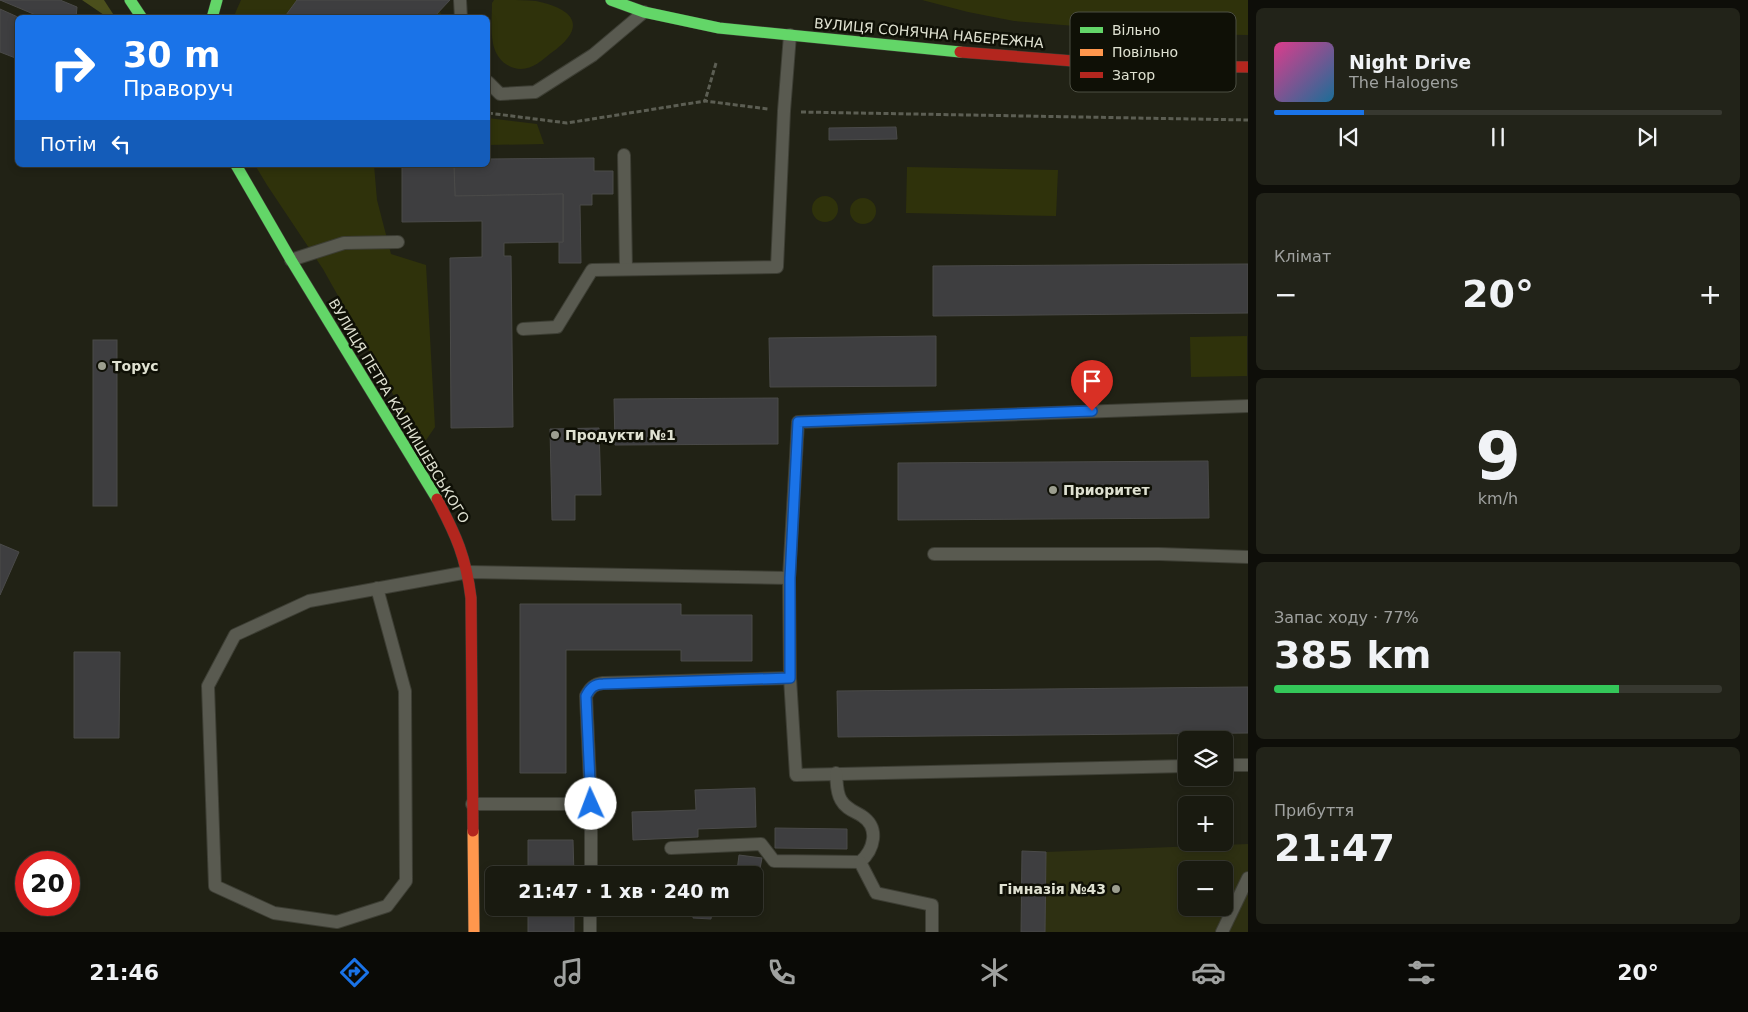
<!DOCTYPE html>
<html lang="uk">
<head>
<meta charset="utf-8">
<style>
	:root { --surface:#191a10; --page:#222319; --text:#f1f3f6; --muted:#9fa19f; --line:#373830; --accent:#1a73e8 }
	body { margin:0; font-family:"DejaVu Sans",sans-serif; background:var(--page); color:var(--text); height:100vh; display:flex; flex-direction:column; font-size:19px; white-space:nowrap }
	* { box-sizing:border-box; margin:0 }
	p { font-size:16px; color:var(--muted) }
	.icon { flex:none; width:28px; height:28px; fill:none; stroke:currentColor; stroke-width:2; stroke-linecap:round; stroke-linejoin:round }
	.map { position:relative; flex:1; overflow:hidden }
	.drawer { display:flex; flex-direction:column; gap:8px; padding:8px; background:#0e0e09; width:500px }
	.drawer>* { flex:none }
	.top-card { position:absolute; left:15px; top:15px; width:475px; height:152px; border-radius:8px; box-shadow:0 2px 8px #0003,0 0 0 1px var(--line); background:#1a73e8; color:#fff; overflow:hidden }
	.tools { position:absolute; left:1178px; top:731px; display:grid; gap:10px }
	.tools a { display:grid; place-items:center; width:55px; height:55px; border-radius:8px; background:var(--surface); box-shadow:0 2px 8px #0003,0 0 0 1px var(--line); font-size:25px }
	.speed { position:absolute; left:15px; top:851px; display:flex; gap:10px; font-size:25px; font-weight:700; text-align:center }
	.speed>* { display:grid; place-content:center; width:65px; height:65px; border-radius:50%; background:var(--surface); box-shadow:0 2px 8px #0003,0 0 0 1px var(--line); line-height:1 }
	.speed .limit { border:8px solid #d22; background:#fff; color:#111 }
	.pin { position:absolute; display:grid; place-items:center; width:42px; height:42px; color:#fff; margin:-51px -21px; border-radius:50% 50% 50% 0; rotate:-45deg; box-shadow:0 0 5px #0007 }
	.pin .icon { rotate:45deg }
	.me { position:absolute; width:55px; margin:-28px; rotate:358deg; stroke-linejoin:round; filter:drop-shadow(0 0 4px #0008) }
	.turn { display:flex; align-items:center; gap:18px; height:105px; padding:0 25px; font-size:22px }
	.turn .icon { width:65px; height:65px; stroke-width:2.5 }
	.turn b { display:block; font-size:35px; line-height:42px }
	.then { display:flex; align-items:center; height:48px; padding:0 25px; background:#0003; gap:10px; font-size:19px }
	.big { font-size:38px; font-weight:700; line-height:1.1 }
	.drawer .card { flex:1; display:flex; flex-direction:column; justify-content:center; gap:8px; min-width:0; padding:0 18px; border-radius:8px; background:var(--page) }
	.drawer .dial { align-items:center; gap:0 }
	.dial b { font-size:65px; line-height:1 }
	.song { display:flex; align-items:center; gap:15px }
	.cover { width:60px; height:60px; border-radius:8px; background:linear-gradient(135deg,hsl(330 70% 55%),hsl(200 70% 35%)) }
	.played { height:5px; border-radius:2px; background:linear-gradient(90deg,var(--accent) 20%,var(--line) 20%) }
	.keys { display:flex; justify-content:space-around; direction:ltr }
	.heat { display:flex; justify-content:space-between; align-items:center; font-size:28px; direction:ltr }
	.charge { height:8px; border-radius:4px; background:linear-gradient(90deg,#34c759 77%,var(--line) 0) }
	.trip { position:absolute; left:485px; top:866px; width:278px; height:50px; border-radius:8px; background:var(--surface); box-shadow:0 2px 8px #0003,0 0 0 1px var(--line); font-weight:700; line-height:50px; text-align:center }
	.dock { display:flex; height:80px; justify-content:space-around; align-items:center; background:#0a0a06; color:var(--muted) }
	.dock .icon { width:35px; height:35px }
	.dock .on { color:var(--accent) }
	.dock b { font-size:22px; color:var(--text) }
	main { display:flex; flex:1; min-height:0 }
	.map>svg:first-child { display:block }
</style>
</head>
<body>
<main>
<div class="map">
<svg width="1248" height="932" viewBox="0 0 1248 932">
	<rect width="100%" height="100%" fill="#212215"/>
	<!-- built -->
	<path fill="#2e3012" fill-rule="evenodd" d="M1248,844V932H1045L1046,852ZM1186,870H1224V908H1186Z"/>
	<!-- green -->
	<g fill="#2f320b">
		<path d="M241,0H436L442,17L233,18Z"/>
		<path d="M494,0C507,0 523,0 536,1C575,9 588,27 551,53C542,60 533,69 521,69C512,69 503,64 498,56C489,43 492,19 492,3Z"/>
		<path d="M922,0H1248V35L1175,34L1014,21L968,12Z"/>
		<path d="M488,118L537,124L544,144L488,145Z"/>
		<path d="M255,165H374L377,200L391,254L426,265L435,427L422,446L323,269L267,185Z"/>
		<path d="M907,167L1058,170L1056,216L906,213Z"/>
		<circle cx="825" cy="209" r="13"/>
		<circle cx="863" cy="211" r="13"/>
		<path d="M1247,336V376L1191,377L1190,337Z"/>
	</g>
	<!-- forest -->
	<path fill="#4b4f1c" d="M82,0H104L115,17H107Z"/>
	<!-- building -->
	<g fill="#3e3e40" stroke="#4a4a49">
		<path d="M0,0H60L77,7L76,18H43Z"/>
		<path d="M297,0H450L433,18H290L286,15Z"/>
		<path d="M0,9L20,18H18V59L0,52Z"/>
		<path d="M896,127L897,139L829,140V128Z"/>
		<path d="M594,158V171H613V194H592V205H580L581,263H559V242H563V194L455,196L454,165H488V159Z"/>
		<path d="M402,165H454L455,196L563,194V242L504,243V256H511L513,427L451,428L450,258L482,257V221L402,222Z"/>
		<path d="M1248,264V313L933,316V266Z"/>
		<path d="M936,336V386L770,387L769,338Z"/>
		<rect x="93" y="340" width="24" height="166"/>
		<path d="M778,398V444L615,445L614,399Z"/>
		<path d="M599,428L601,495H575V520H552L550,429Z"/>
		<path d="M1208,461L1209,518L898,520V463Z"/>
		<path d="M0,544L19,552L0,595Z"/>
		<path d="M520,604H681V615H752V661H681V650H566V773H520Z"/>
		<path d="M74,652H120L119,738H74Z"/>
		<path d="M1248,687V733L838,737L837,691Z"/>
		<path d="M755,788L756,827L698,829V837L633,840L632,812L696,810L695,790Z"/>
		<path d="M775,828L847,829V849L775,848Z"/>
		<path d="M528,840H573L574,875H528Z"/>
		<path d="M1022,851L1046,852L1045,932H1021Z"/>
		<path d="M739,855L762,858L759,874L737,871Z"/>
		<rect x="528" y="908" width="46" height="24"/>
		<path d="M694,908H727V913L712,912L711,919L693,918Z"/>
	</g>
	<g fill="none" stroke-linecap="round" stroke-linejoin="round">
		<!-- lane casing -->
		<g stroke="#3d3e34" stroke-width="14">
			<g id="lane">
				<path d="M460,0L461,18"/>
				<path d="M488,82L500,94L535,92L593,55L644,12"/>
				<path d="M624,155L626,269"/>
				<path d="M291,260L344,243L398,242"/>
				<path d="M523,329L557,327L592,270L777,267L784,111L790,35"/>
				<path d="M934,554H1159L1248,557"/>
				<path d="M377,588L405,691L406,881L387,906L337,922L274,913L215,886L208,686L235,635L309,601L468,572L789,578"/>
				<path d="M1224,765H1248"/>
				<path d="M1186,766L796,775L790,678L789,578L798,422L1248,406"/>
				<path d="M472,804H591"/>
				<path d="M671,848L761,844L774,861L860,862C874,850 880,828 862,816C854,811 846,809 841,800C836,792 837,782 836,773"/>
				<path d="M860,862L876,893L932,905V932"/>
				<path d="M591,875V804L586,696C590,688 594,684 603,683L790,678"/>
				<path d="M590,932V908"/>
				<path d="M1222,932L1248,878"/>
			</g>
		</g>
		<!-- fast casing -->
		<g stroke="#3d3e34" stroke-width="12">
			<g id="fast">
				<path d="M130,0L142,18"/>
				<path d="M611,0L644,12L719,28L960,52"/>
				<path d="M212,18L217,0"/>
				<path d="M236,165L291,260L437,499"/>
			</g>
		</g>
		<!-- slow casing -->
		<g stroke="#3d3e34" stroke-width="12">
			<path id="slow" d="M473,831L474,932"/>
		</g>
		<!-- jam casing -->
		<g stroke="#3d3e34" stroke-width="12">
			<g id="jam">
				<path d="M960,52L1137,66L1248,67"/>
				<path d="M437,499C456,535 466,557 471,598L473,831"/>
			</g>
		</g>
		<!-- path -->
		<g stroke="#5c5e53" stroke-width="3" stroke-dasharray="5 2.5" stroke-linecap="butt">
			<path d="M716,63L705,101L768,109"/>
			<path d="M801,112L1248,120"/>
			<path d="M488,113L567,123L705,101"/>
		</g>
		<!-- lane -->
		<use href="#lane" stroke="#595a50" stroke-width="12"/>
		<!-- fast -->
		<use href="#fast" stroke="#63d668" stroke-width="11"/>
		<!-- slow -->
		<use href="#slow" stroke="#ff974d" stroke-width="11"/>
		<!-- jam -->
		<use href="#jam" stroke="#b3261e" stroke-width="11"/>
	</g>
	<g fill="none" stroke-linecap="round" stroke-linejoin="round">
		<!-- route casing -->
		<g stroke="#114b97" stroke-width="12">
			<path id="route" d="M591,804L586,696C590,688 594,684 603,684L790,678V578L798,422L1092,411"/>
		</g>
		<!-- route -->
		<use href="#route" stroke="#1a73e8" stroke-width="9"/>
	</g>
	<!-- markers -->
	<g fill="#9c9e8f" stroke="#0f1006" stroke-width="2">
		<circle cx="102" cy="366" r="5"/>
		<circle cx="555" cy="435" r="5"/>
		<circle cx="1053" cy="490" r="5"/>
		<circle cx="1116" cy="889" r="5"/>
	</g>
	<g text-anchor="middle" stroke-width="5" stroke-linejoin="round" paint-order="stroke">
		<!-- street labels -->
		<g font-size="14" fill="#dfe1d1" stroke="#0f1006">
			<text transform="translate(929 33) rotate(5)" y="5">ВУЛИЦЯ СОНЯЧНА НАБЕРЕЖНА</text>
			<text transform="translate(399 411) rotate(59)" y="5">ВУЛИЦЯ ПЕТРА КАЛНИШЕВСЬКОГО</text>
		</g>
		<!-- poi labels -->
		<g font-size="14" font-weight="bold" fill="#dfe1d1" stroke="#0f1006" text-anchor="start">
			<text x="112" y="371">Торус</text>
			<text x="565" y="440">Продукти №1</text>
			<text x="1063" y="495">Приоритет</text>
			<text x="1106" y="894" text-anchor="end">Гімназія №43</text>
		</g>
	</g>
	<!-- legend -->
	<rect x="1070" y="12" width="166" height="80" rx="8" fill="#0f1006" stroke="#4d4f43" stroke-width="1"/>
	<rect x="1080" y="27" width="23" height="6" fill="#63d668"/>
	<rect x="1080" y="49" width="23" height="7" fill="#ff974d"/>
	<rect x="1080" y="72" width="23" height="6" fill="#b3261e"/>
	<g font-size="14" fill="#dfe1d1">
		<text x="1112" y="35">Вільно</text>
		<text x="1112" y="57">Повільно</text>
		<text x="1112" y="80">Затор</text>
	</g>
</svg>
<div class="tools">
<a><svg class="icon" aria-label="layers" viewBox="0 0 24 24"><path d="M12 4l9 5-9 5-9-5zM3 14l9 5 9-5"/></svg></a>
<a>+</a>
<a>−</a>
</div>
<div class="speed"><div class="limit">20</div></div>
<div class="pin" style="left:1092px;top:411px;background:#d93025"><svg class="icon" aria-label="arrive" viewBox="0 0 24 24"><path d="M6 21V4h12l-3 4 3 4H6"/></svg></div>
<svg class="me" style="left:591px;top:804px" viewBox="-20 -20 40 40"><circle r="19" fill="#fff"/><path d="M0-13L10 11 0 6-10 11z" fill="#1a73e8"/></svg>
<div class="trip">21:47 · 1 хв · 240 m</div>
<div class="top-card">
<div class="turn"><svg class="icon" aria-label="right" viewBox="0 0 24 24"><path d="M7 20v-9h11M14 6l5 5-5 5"/></svg><div><b>30 m</b>Праворуч</div></div>
<div class="then">Потім<svg class="icon" aria-label="left" viewBox="0 0 24 24"><path d="M17 20v-9H6M10 6l-5 5 5 5"/></svg></div>
</div>
</div>
<section class="drawer">
<div class="card">
<div class="song"><i class="cover"></i><div><b>Night Drive</b><p>The Halogens</p></div></div>
<div class="played"></div>
<div class="keys"><svg class="icon" aria-label="previous" viewBox="0 0 24 24"><path d="M18 5L8 12l10 7zM5 5v14"/></svg><svg class="icon" aria-label="pause" viewBox="0 0 24 24"><path d="M8 5v14M16 5v14"/></svg><svg class="icon" aria-label="next" viewBox="0 0 24 24"><path d="M6 5l10 7-10 7zM19 5v14"/></svg></div>
</div>
<div class="card"><p>Клімат</p>
<div class="heat"><a>−</a><b class="big">20°</b><a>+</a></div>
</div>
<div class="card dial"><b>9</b><p>km/h</p></div>
<div class="card"><p>Запас ходу · 77%</p><b class="big">385 km</b><div class="charge"></div></div>
<div class="card"><p>Прибуття</p><b class="big">21:47</b></div>
</section>
</main>
<nav class="dock">
<b>21:46</b>
<svg class="icon on" aria-label="directions" viewBox="0 0 24 24"><path d="M12 3l9 9-9 9-9-9zM9 14v-3h6M13 9l2 2-2 2"/></svg>
<svg class="icon" aria-label="music" viewBox="0 0 24 24"><path d="M9 18V5l10-2v13"/><circle cx="6" cy="18" r="3"/><circle cx="16" cy="16" r="3"/></svg>
<svg class="icon" aria-label="phone" viewBox="0 0 24 24"><path d="M5 4h4l2 5-3 2q2 4 5 5l2-3 5 2v4C11 20 4 13 5 4z"/></svg>
<svg class="icon" aria-label="climate" viewBox="0 0 24 24"><path d="M12 3v18M4 7l16 10M4 17L20 7"/></svg>
<svg class="icon" aria-label="car" viewBox="0 0 24 24"><path d="M5 17H2v-5l4-1 3-4h7l3 4 3 1v5h-3M9 17h6M6 11h13"/><circle cx="7" cy="17" r="2"/><circle cx="17" cy="17" r="2"/></svg>
<svg class="icon" aria-label="filters" viewBox="0 0 24 24"><path d="M4 7h16M4 17h16"/><circle cx="9" cy="7" r="2"/><circle cx="15" cy="17" r="2"/></svg>
<b>20°</b>
</nav>
</body>
</html>
